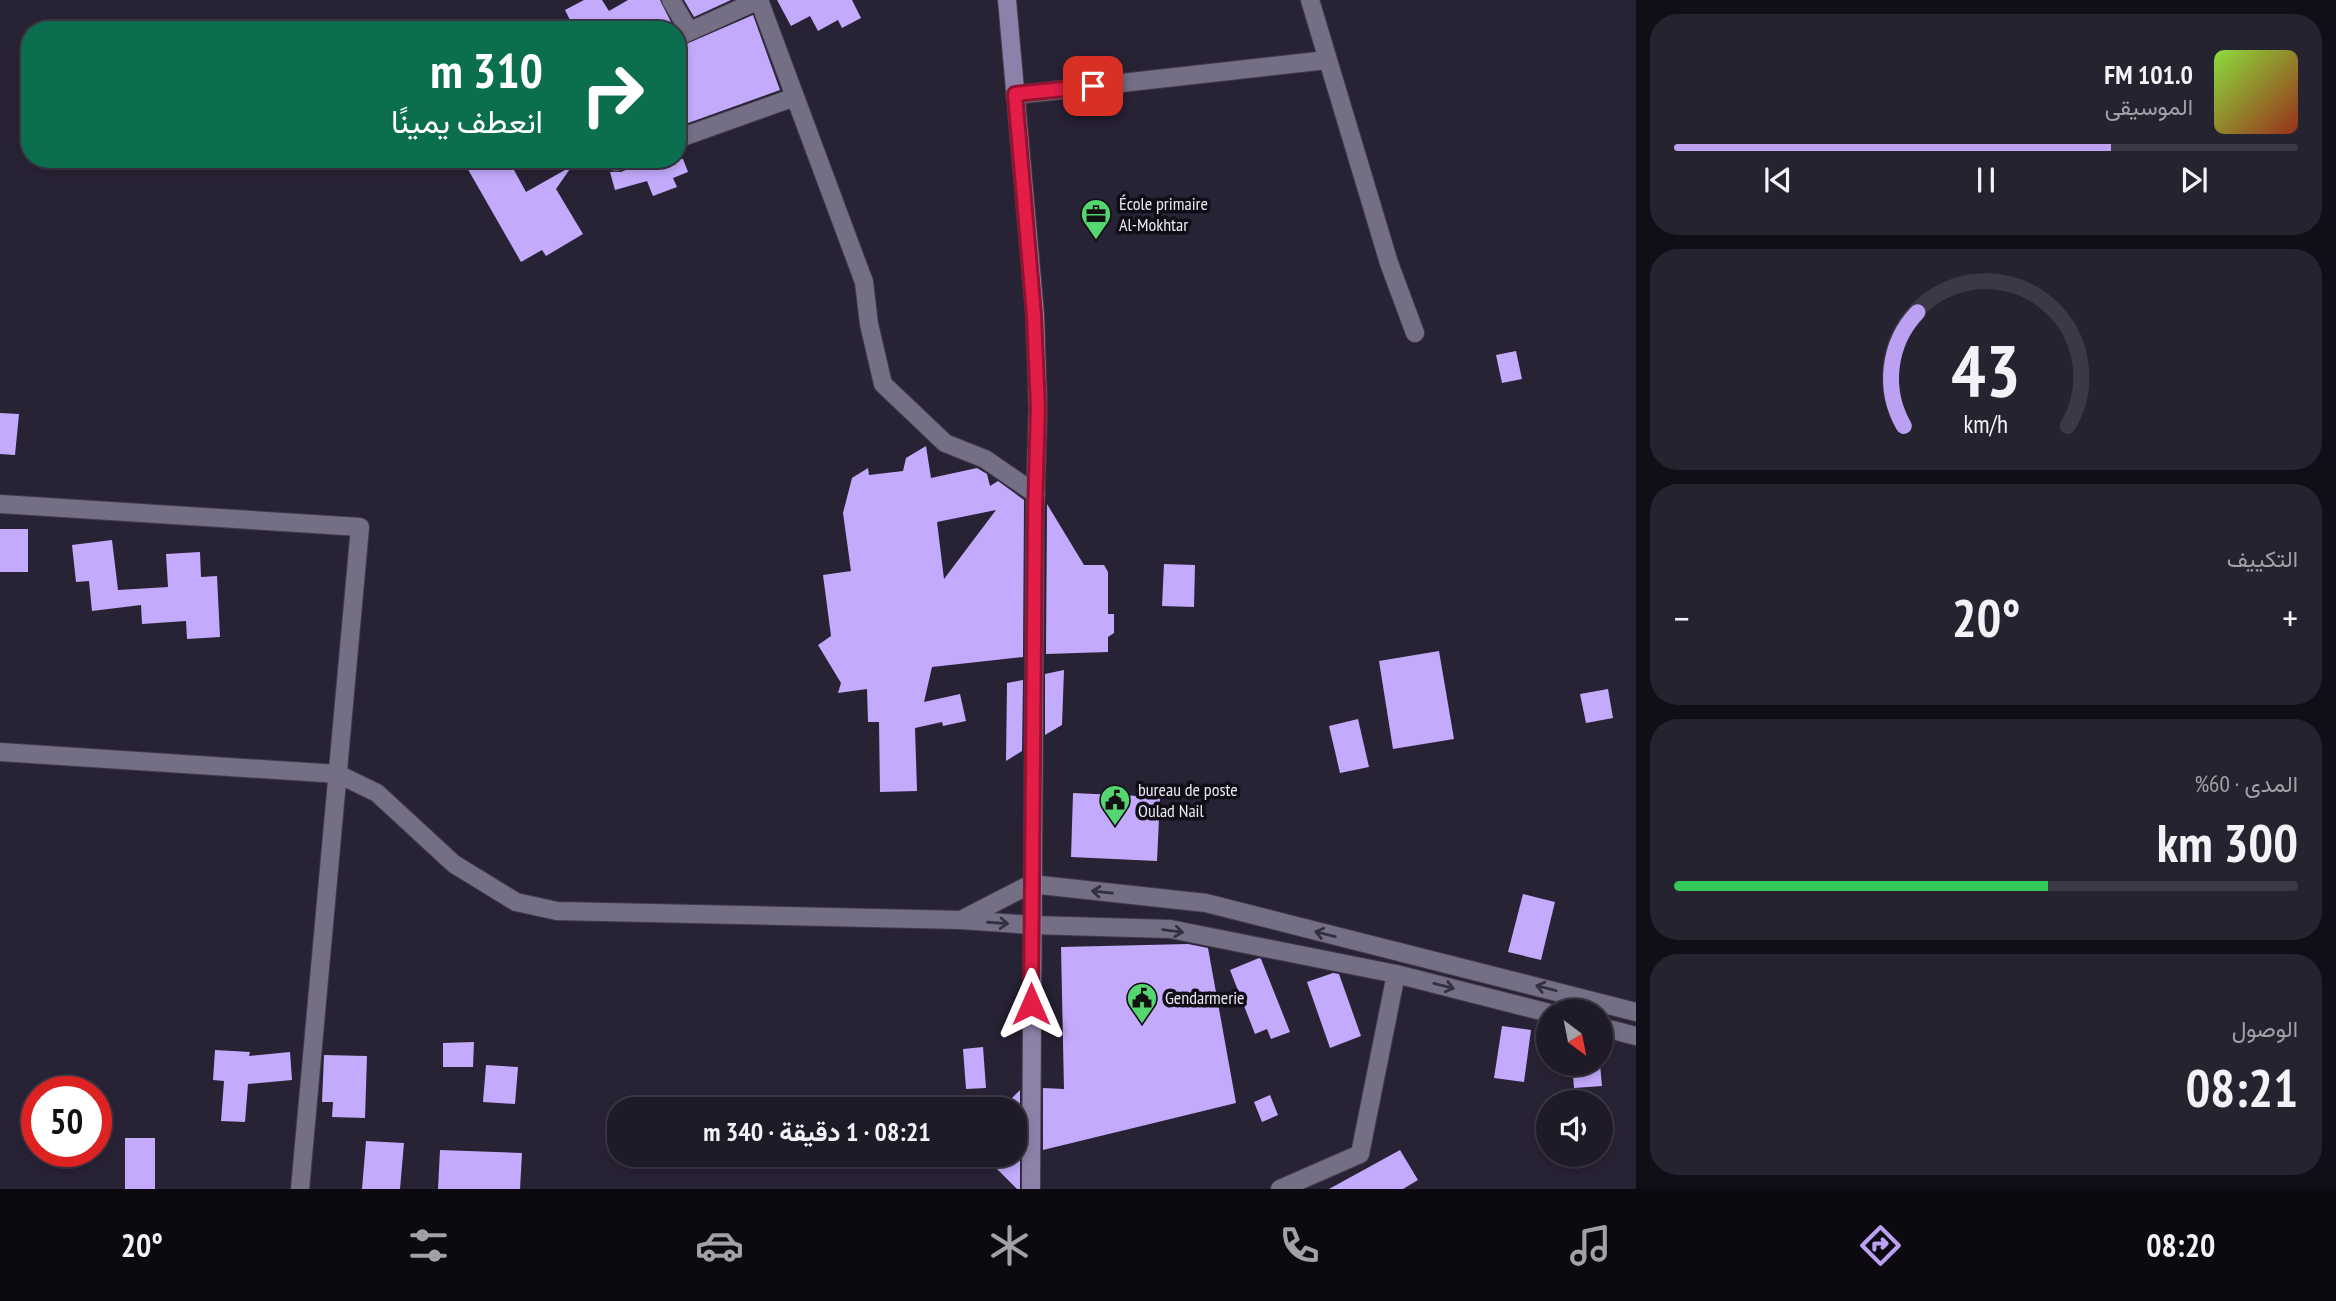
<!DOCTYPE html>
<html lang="ar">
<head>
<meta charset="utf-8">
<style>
	:root { --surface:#1e1a28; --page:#262330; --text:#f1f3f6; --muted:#a1a1a8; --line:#3c3845; --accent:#bca0f2 }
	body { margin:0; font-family:"PT Sans Narrow",Vazirmatn,sans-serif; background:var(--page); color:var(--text); direction:rtl; height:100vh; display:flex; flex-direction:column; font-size:26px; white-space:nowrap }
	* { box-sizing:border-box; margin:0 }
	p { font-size:23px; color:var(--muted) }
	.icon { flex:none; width:38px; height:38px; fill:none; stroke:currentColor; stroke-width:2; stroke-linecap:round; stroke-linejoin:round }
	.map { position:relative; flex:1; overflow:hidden; direction:ltr }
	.panel { display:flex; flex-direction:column; gap:14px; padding:14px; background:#100e16; width:700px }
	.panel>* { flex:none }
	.hud { position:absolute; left:21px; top:21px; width:665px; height:147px; border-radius:28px; box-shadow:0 4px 10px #0003,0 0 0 2px var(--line); direction:rtl; background:#0b6e4f; color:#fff; overflow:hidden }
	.needle { width:46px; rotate:148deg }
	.fabs { position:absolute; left:1536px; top:999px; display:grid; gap:14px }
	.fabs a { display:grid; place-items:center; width:77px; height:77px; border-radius:50%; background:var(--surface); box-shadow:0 4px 10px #0003,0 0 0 2px var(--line); font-size:35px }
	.speed { position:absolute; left:21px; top:1076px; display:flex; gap:14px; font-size:35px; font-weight:700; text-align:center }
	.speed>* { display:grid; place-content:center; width:91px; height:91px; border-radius:50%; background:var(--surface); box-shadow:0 4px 10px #0003,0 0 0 2px var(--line); line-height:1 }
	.speed .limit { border:10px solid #d22; background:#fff; color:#111 }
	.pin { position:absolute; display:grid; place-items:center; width:60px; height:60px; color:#fff; margin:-30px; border-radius:14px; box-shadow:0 4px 10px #0006 }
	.me { position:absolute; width:77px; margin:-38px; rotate:0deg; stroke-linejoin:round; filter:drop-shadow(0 0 5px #0008) }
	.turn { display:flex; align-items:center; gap:24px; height:147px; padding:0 28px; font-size:32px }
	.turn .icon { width:91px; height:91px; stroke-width:2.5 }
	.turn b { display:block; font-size:49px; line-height:60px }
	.big { font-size:52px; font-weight:700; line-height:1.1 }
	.panel .widget { flex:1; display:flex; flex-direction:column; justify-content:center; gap:10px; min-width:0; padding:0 24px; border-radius:28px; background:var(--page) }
	.panel .dial { align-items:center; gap:0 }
	.dial svg { height:182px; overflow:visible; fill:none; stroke:var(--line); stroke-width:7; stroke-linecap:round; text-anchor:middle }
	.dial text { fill:var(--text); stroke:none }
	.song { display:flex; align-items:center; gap:21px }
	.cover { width:84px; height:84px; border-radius:10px; background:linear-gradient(135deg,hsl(90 70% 55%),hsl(10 70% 35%)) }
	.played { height:7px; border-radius:4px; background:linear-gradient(90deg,var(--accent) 70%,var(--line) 70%) }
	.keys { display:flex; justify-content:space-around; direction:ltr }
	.heat { display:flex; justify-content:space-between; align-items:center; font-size:38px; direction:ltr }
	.charge { height:10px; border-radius:5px; background:linear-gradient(90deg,#34c759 60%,var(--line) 0) }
	.trip { position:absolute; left:607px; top:1097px; width:420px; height:70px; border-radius:28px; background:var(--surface); box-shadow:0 4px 10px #0003,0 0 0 2px var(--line); font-weight:700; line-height:70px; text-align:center; direction:rtl }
	.tab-bar { display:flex; height:112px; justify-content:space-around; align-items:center; background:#0c0a10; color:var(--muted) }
	.tab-bar .icon { width:49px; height:49px }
	.tab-bar .selected { color:var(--accent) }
	.tab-bar b { font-size:32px; color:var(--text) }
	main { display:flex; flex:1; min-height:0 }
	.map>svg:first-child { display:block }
</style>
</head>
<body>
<main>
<section class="panel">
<div class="widget">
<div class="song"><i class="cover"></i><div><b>101.0 FM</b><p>الموسيقى</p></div></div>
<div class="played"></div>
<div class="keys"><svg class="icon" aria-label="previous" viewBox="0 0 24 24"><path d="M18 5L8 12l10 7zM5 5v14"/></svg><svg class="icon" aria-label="pause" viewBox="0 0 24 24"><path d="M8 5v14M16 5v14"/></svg><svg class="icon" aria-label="next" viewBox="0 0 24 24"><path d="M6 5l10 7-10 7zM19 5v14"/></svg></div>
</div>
<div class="widget dial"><svg viewBox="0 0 100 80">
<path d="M14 69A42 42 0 1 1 86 69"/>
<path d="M14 69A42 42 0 0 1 20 19" stroke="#bca0f2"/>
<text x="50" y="56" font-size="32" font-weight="700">43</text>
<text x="50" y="72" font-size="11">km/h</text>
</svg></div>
<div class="widget"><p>التكييف</p>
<div class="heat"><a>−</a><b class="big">20°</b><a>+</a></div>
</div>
<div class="widget"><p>المدى · 60%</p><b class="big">300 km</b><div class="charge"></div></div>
<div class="widget"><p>الوصول</p><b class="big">08:21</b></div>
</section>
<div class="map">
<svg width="1636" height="1189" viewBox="0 0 1636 1189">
	<rect width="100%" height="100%" fill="#282235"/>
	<!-- building -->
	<g fill="#c3aafc" fill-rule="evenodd">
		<path d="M584,0H602L609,11L628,0H660L673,26L668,30H575L565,10Z"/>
		<path d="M684,0H731L694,17Z"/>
		<path d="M777,0H852L861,18L842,28L838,20L818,31L810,16L791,26Z"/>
		<path d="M753,15L780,90L677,127V48Z"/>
		<path d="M462,159H508L526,192L572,166L556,189L583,234L546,256L542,250L521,262Z"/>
		<path d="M643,159H683L688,172L673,178L677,187L653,196L647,181L615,190L610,172H621L628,169L633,162Z"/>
		<path d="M1516,351L1522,379L1502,383L1496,355Z"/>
		<path d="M0,413L19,414L15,455L0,454Z"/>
		<path d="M926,446L931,478L977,468L987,474L990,486L998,481L1024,500L1023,657L932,667L924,702L960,694L966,721L943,726L942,722L915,728L917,791L880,792L879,722H868L867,689L838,693L841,683L818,645L831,636L823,575L851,571L843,513L852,478L868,468L869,475L903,471L906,458ZM996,510L944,579L937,522Z"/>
		<path d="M1047,504L1084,565H1104L1108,572V614H1114V633L1108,637V652L1046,654Z"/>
		<rect x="0" y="529" width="28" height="43"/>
		<path d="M112,540L118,590L168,587L166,554L200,552L201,577L217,576L220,637L187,639L186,621L142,624L141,605L92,611L89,581L76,582L72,545Z"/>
		<path d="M1164,564L1195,565L1194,607L1162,606Z"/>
		<path d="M1439,651L1454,739L1393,749L1379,661Z"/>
		<path d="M1064,670L1062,725L1045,735V674Z"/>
		<path d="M1023,680L1022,751L1006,761L1007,683Z"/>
		<path d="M1608,689L1613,718L1586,723L1580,694Z"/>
		<path d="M1358,719L1369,767L1340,773L1329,726Z"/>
		<path d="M1073,793L1160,797L1157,861L1071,857Z"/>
		<path d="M1523,894L1555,902L1541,960L1508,952Z"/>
		<path d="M1188,944L1208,948L1236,1103L1043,1150V1088L1064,1089L1061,947Z"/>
		<path d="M1259,958L1261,959L1290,1032L1271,1039L1267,1029L1255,1034L1230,970Z"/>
		<path d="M1333,973L1339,974L1361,1036L1330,1048L1307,982Z"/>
		<path d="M1502,1026L1531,1030L1524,1082L1494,1078Z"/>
		<path d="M474,1042L473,1067H443V1043Z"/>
		<path d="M983,1047L986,1088L966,1089L963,1049Z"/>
		<path d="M215,1050L250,1052L249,1056L290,1052L292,1080L248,1084L245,1122L221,1121L224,1081L213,1080Z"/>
		<path d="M324,1055L367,1056L365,1118L332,1117L333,1102H322Z"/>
		<path d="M1572,1064H1600L1602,1086L1574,1088Z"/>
		<path d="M486,1065L518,1067L515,1104L483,1102Z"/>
		<path d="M1020,1090V1189H1017L996,1168L997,1155H1015V1110H1000Z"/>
		<path d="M1270,1095L1278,1115L1262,1122L1254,1102Z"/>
		<rect x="125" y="1138" width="30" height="51"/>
		<path d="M366,1141L404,1143L400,1189H362Z"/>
		<path d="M440,1150L522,1153L520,1189H438Z"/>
		<path d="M1400,1150L1418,1180L1403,1189H1329Z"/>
	</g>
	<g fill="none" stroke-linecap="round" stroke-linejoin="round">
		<!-- street casing -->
		<g stroke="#413c4c" stroke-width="20">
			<g id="street">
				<path d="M671,0L689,31"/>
				<path d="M1310,0L1389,263L1415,333"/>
				<path d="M677,37L759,0L864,282L869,324L883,384L945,443L985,459L1036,494"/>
				<path d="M1015,95L1327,60"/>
				<path d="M677,139L795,97"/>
				<path d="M616,162L622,159"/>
				<path d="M0,504L360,527L300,1189"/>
				<path d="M0,752L338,774L377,793L454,864L516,902L557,911L961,920"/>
				<path d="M1549,1013L1396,974L1170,929L1032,925L961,920L1031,884L1206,903L1636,1012"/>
				<path d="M1601,1027L1636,1036"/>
				<path d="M1280,1189L1360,1154L1396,974"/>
			</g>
		</g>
		<!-- secondary casing -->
		<g stroke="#413c4c" stroke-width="20">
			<path id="secondary" d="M1007,0L1035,315L1038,408L1035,512L1031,1189"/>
		</g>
		<!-- street -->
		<use href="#street" stroke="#756f86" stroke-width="18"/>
		<!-- secondary -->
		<use href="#secondary" stroke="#8d81a9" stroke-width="18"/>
	</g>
	<!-- one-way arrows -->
	<defs><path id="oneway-shaft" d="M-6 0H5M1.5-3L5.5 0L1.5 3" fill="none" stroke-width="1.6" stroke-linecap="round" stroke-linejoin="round" transform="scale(1.75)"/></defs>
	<g stroke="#332f3d">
		<use href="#oneway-shaft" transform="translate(1102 892) rotate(-174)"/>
		<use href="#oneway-shaft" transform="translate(998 923) rotate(4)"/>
		<use href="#oneway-shaft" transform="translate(1173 931) rotate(8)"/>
		<use href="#oneway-shaft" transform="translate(1325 934) rotate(-166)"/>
		<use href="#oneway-shaft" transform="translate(1444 986) rotate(14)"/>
		<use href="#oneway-shaft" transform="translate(1546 988) rotate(-166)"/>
	</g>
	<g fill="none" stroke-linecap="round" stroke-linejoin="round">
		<!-- route casing -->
		<g stroke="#92132f" stroke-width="18">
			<path id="route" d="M1031,1004L1035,512L1038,408L1034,315L1015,94L1093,86"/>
		</g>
		<!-- route -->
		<use href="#route" stroke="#e11d48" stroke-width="12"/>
	</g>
	<!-- icons -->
	<defs>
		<g id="office-pin" transform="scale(1.575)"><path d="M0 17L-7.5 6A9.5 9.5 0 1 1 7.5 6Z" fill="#55d671" stroke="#100d16"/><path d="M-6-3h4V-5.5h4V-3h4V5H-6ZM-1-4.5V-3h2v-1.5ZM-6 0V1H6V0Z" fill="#111"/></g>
		<g id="civic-pin" transform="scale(1.575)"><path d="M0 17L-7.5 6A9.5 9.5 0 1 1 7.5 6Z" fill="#55d671" stroke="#100d16"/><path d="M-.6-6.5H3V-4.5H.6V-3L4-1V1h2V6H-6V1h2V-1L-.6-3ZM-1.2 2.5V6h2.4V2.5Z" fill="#111"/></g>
	</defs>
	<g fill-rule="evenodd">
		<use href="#office-pin" x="1096" y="214"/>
		<use href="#civic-pin" x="1115" y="800"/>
		<use href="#civic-pin" x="1142" y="998"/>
	</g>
	<g text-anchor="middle" stroke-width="7" stroke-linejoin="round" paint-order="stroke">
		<!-- poi labels -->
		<g font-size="18" fill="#ebe8f5" stroke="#100d16" text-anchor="start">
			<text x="1119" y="210">École primaire<tspan x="1119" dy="21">Al-Mokhtar</tspan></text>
			<text x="1138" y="796">bureau de poste<tspan x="1138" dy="21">Oulad Nail</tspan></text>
			<text x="1165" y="1004">Gendarmerie</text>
		</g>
	</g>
</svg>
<div class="fabs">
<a><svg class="needle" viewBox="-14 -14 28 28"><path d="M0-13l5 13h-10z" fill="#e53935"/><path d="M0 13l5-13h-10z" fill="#a1a1a8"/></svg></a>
<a><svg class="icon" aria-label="sound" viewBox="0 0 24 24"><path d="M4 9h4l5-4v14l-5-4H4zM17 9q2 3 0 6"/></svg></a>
</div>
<div class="speed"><div class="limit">50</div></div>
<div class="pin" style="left:1093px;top:86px;background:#d93025"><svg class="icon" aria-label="arrive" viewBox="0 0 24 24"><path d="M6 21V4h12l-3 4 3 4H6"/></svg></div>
<svg class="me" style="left:1031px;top:1004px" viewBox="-20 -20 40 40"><path d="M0-17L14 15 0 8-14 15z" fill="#e11d48" stroke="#fff" stroke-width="4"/></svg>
<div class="trip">08:21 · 1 دقيقة · 340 m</div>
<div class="hud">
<div class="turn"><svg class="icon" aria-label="right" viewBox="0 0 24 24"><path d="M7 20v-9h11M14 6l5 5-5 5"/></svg><div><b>310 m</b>انعطف يمينًا</div></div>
</div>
</div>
</main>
<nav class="tab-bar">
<b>08:20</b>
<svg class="icon selected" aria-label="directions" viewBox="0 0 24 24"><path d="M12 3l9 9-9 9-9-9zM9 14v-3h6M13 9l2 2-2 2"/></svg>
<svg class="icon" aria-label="music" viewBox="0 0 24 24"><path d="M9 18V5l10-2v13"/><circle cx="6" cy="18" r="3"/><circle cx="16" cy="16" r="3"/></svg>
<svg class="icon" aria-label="phone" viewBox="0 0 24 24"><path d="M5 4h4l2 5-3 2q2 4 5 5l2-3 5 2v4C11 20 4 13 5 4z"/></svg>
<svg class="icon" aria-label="climate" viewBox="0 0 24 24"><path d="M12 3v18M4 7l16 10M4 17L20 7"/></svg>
<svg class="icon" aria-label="car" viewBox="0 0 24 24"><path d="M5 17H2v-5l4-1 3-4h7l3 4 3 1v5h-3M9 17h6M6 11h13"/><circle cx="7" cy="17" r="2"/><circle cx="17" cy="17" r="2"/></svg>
<svg class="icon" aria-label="filters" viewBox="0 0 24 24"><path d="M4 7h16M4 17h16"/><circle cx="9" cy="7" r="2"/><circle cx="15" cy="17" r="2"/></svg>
<b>20°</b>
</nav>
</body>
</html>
